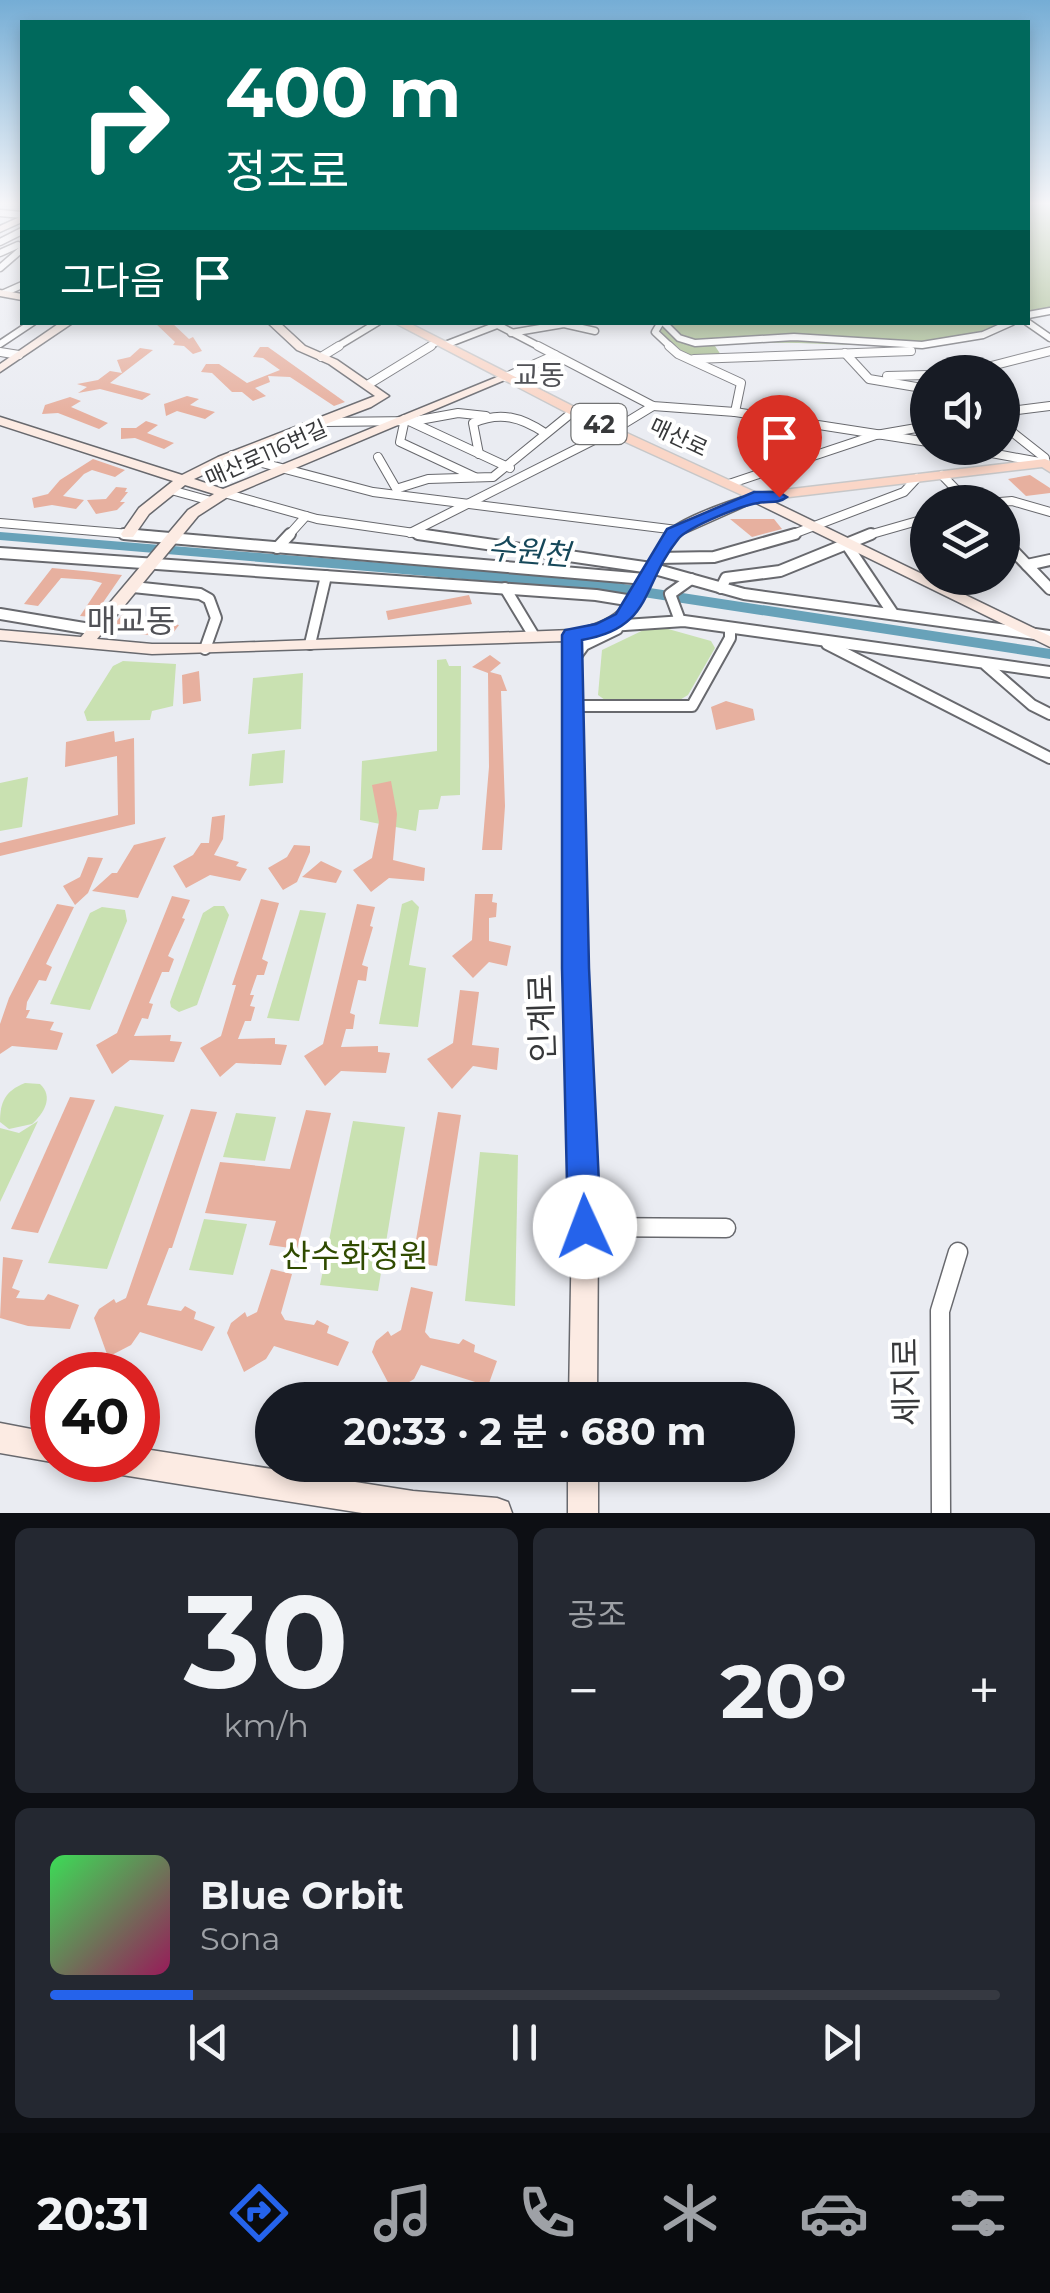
<!DOCTYPE html>
<html lang="ko">
<head>
<meta charset="utf-8">
<style>
	:root { --surface:#171b24; --page:#242831; --text:#f1f3f6; --muted:#9ea1a6; --line:#363941; --accent:#2563eb }
	body { margin:0; font-family:Montserrat,"Noto Sans KR",sans-serif; background:var(--page); color:var(--text); height:100vh; display:flex; flex-direction:column; font-size:38px; white-space:nowrap }
	* { box-sizing:border-box; margin:0 }
	p { font-size:32px; color:var(--muted) }
	.icon { flex:none; width:55px; height:55px; fill:none; stroke:currentColor; stroke-width:2; stroke-linecap:round; stroke-linejoin:round }
	.map { position:relative; height:1513px; overflow:hidden }
	.side { display:flex; flex-direction:column; gap:15px; padding:15px; background:#0d0f14; flex:1 }
	.side>* { flex:none }
	.top-card { position:absolute; left:20px; top:20px; width:1010px; height:305px; border-radius:0px; box-shadow:0 5px 15px #0003; background:#00695c; color:#fff; overflow:hidden }
	.tools { position:absolute; left:910px; top:355px; display:grid; gap:20px }
	.tools a { display:grid; place-items:center; width:110px; height:110px; border-radius:50%; background:var(--surface); box-shadow:0 5px 15px #0003; font-size:50px }
	.speed { position:absolute; left:30px; top:1352px; display:flex; gap:20px; font-size:50px; font-weight:700; text-align:center }
	.speed>* { display:grid; place-content:center; width:130px; height:130px; border-radius:50%; background:var(--surface); box-shadow:0 5px 15px #0003; line-height:1 }
	.speed .limit { border:15px solid #d22; background:#fff; color:#111 }
	.pin { position:absolute; display:grid; place-items:center; width:85px; height:85px; color:#fff; margin:-102px -42px; border-radius:50% 50% 50% 0; rotate:-45deg; box-shadow:0 0 10px #0007 }
	.pin .icon { rotate:45deg }
	.me { position:absolute; width:110px; margin:-55px; rotate:358deg; stroke-linejoin:round; filter:drop-shadow(0 0 8px #0008) }
	.turn { display:flex; align-items:center; gap:35px; height:210px; padding:0 40px; font-size:45px }
	.turn .icon { width:130px; height:130px; stroke-width:2.5 }
	.turn b { display:block; font-size:70px; line-height:85px }
	.then { display:flex; align-items:center; height:95px; padding:0 40px; background:#0003; gap:20px; font-size:38px }
	.big { font-size:75px; font-weight:700; line-height:1.1 }
	.side .widget { flex:1; display:flex; flex-direction:column; justify-content:center; gap:15px; min-width:0; padding:0 35px; border-radius:15px; background:var(--page) }
	.side .dial { align-items:center; gap:0 }
	.dial b { font-size:130px; line-height:1 }
	.song { display:flex; align-items:center; gap:30px }
	.cover { width:120px; height:120px; border-radius:15px; background:linear-gradient(135deg,hsl(130 70% 55%),hsl(330 70% 35%)) }
	.played { height:10px; border-radius:5px; background:linear-gradient(90deg,var(--accent) 15%,var(--line) 15%) }
	.keys { display:flex; justify-content:space-around; direction:ltr }
	.heat { display:flex; justify-content:space-between; align-items:center; font-size:55px; direction:ltr }
	.side .tiles { flex:1; display:grid; gap:15px; grid-template-columns:1fr 1fr }
	.widget:last-child { grid-column:span 2 }
	.trip { position:absolute; left:255px; top:1382px; width:540px; height:100px; border-radius:50px; background:var(--surface); box-shadow:0 5px 15px #0003; font-weight:700; line-height:100px; text-align:center }
	.dock { display:flex; height:160px; justify-content:space-around; align-items:center; background:#090b0e; color:var(--muted) }
	.dock .icon { width:70px; height:70px }
	.dock .active { color:var(--accent) }
	.dock b { font-size:45px; color:var(--text) }
	.map>svg:first-child { display:block }
</style>
</head>
<body>
<div class="map">
<svg width="1050" height="1513" viewBox="0 0 1050 1513">
	<rect width="100%" height="100%" fill="#eaecf2"/>
	<!-- green -->
	<g fill="#c9e1b1">
		<path d="M654,625L711,641L715,648L688,695L678,701L605,700L598,695L602,650Z"/>
		<path d="M446,659L449,666H461L460,795L441,796L438,809L419,810L416,831L360,820L362,761L437,751V660Z"/>
		<path d="M123,661L176,664L173,706L152,711L150,720L87,721L84,712L113,666Z"/>
		<path d="M303,673L301,729L248,734L253,678Z"/>
		<path d="M285,750L283,783L249,786L252,754Z"/>
		<path d="M28,777L22,827L0,831V783Z"/>
		<path d="M412,900L419,907L409,965L426,968L418,1027L379,1024L402,904Z"/>
		<path d="M214,906H224L229,915L197,1005L179,1012L171,1007L170,1002L203,913Z"/>
		<path d="M102,907L125,910L127,921L90,1010L50,1004L90,913Z"/>
		<path d="M300,910L326,913L299,1021L267,1018Z"/>
		<path d="M25,1083L40,1084C54,1097 44,1113 32,1124L9,1129L0,1122C0,1102 5,1091 25,1083Z"/>
		<path d="M115,1106L164,1115L107,1269L48,1263Z"/>
		<path d="M236,1113L276,1117L265,1161L223,1157Z"/>
		<path d="M38,1121L0,1202V1128L19,1133Z"/>
		<path d="M353,1121L405,1127L378,1291L320,1285Z"/>
		<path d="M480,1152L518,1155L515,1306L465,1301Z"/>
		<path d="M204,1219L247,1224L233,1275L189,1270Z"/>
	</g>
	<!-- forest -->
	<g fill="#a3ba8b">
		<path d="M1028,203H1050V311L1028,313Z"/>
		<path d="M671,322L1008,323C923,363 807,334 715,346L721,355L689,357L659,331Z"/>
	</g>
	<g fill="none" stroke-linecap="round" stroke-linejoin="round">
		<!-- river -->
		<path fill="#68a2b9" fill-rule="evenodd" d="M0,532L604,581L1050,649V659L604,591L0,540Z"/>
	</g>
	<!-- building -->
	<g fill="#e7b09f">
		<path d="M154,322H171L189,339L193,337L202,351L193,354L184,346L173,345L175,342Z"/>
		<path d="M260,347H268L345,402L334,406L290,377L268,376L270,382L255,388L266,396L253,401L242,392H232L212,373L201,372L206,364H219L247,383L280,370L263,358L253,357Z"/>
		<path d="M140,348L153,350L110,383L151,394L142,400L100,389L78,393L87,387L77,384L98,380L110,371L122,373L117,360L130,357Z"/>
		<path d="M187,396L199,399L190,405L215,412L205,419L177,411L166,416L164,404Z"/>
		<path d="M70,397L81,401L71,407L108,423L99,429L58,413L42,414L45,405Z"/>
		<path d="M146,421L158,425L147,433L174,443L164,449L135,438L121,439V428H136Z"/>
		<path d="M93,459L125,470L115,477L92,470L84,474L63,496L84,500L76,509L52,505L34,508L32,498L48,494L60,480Z"/>
		<path d="M1030,475L1050,488V493L1026,496L1008,479Z"/>
		<path d="M116,487L127,488L125,492H128L120,502H125L117,510L96,514L87,500L106,499Z"/>
		<path d="M730,519H774L782,529L752,537Z"/>
		<path d="M52,568L84,571L122,575L93,617L80,616L102,583L91,580L61,578L38,606L24,604Z"/>
		<path d="M469,595L472,604L388,620L386,611Z"/>
		<path d="M123,614L179,625L170,637L108,631Z"/>
		<path d="M490,655L501,663L490,672L501,675L507,691H501L505,806L502,850H482L489,767L488,673L472,667Z"/>
		<path d="M199,671L201,701L183,704L182,675Z"/>
		<path d="M726,701L753,709L755,720L716,730L711,707Z"/>
		<path d="M114,731L115,742L134,738L135,824L0,856V843L118,815L117,756L65,767L66,742Z"/>
		<path d="M391,781L397,814L393,860L425,868L424,881L389,878L371,892L353,870L372,858L379,822L372,785Z"/>
		<path d="M225,815L223,839L214,855L239,862L236,866L247,869L240,881L210,875L186,888L173,866L193,855L201,843H209L212,817Z"/>
		<path d="M166,837L138,898L92,891L112,873H117L134,845Z"/>
		<path d="M294,845L310,846V852L297,882L283,890L268,868L287,857Z"/>
		<path d="M88,857L103,858L88,893L75,905L63,886L80,877Z"/>
		<path d="M321,861L342,871L336,883L302,877Z"/>
		<path d="M475,894H493L492,902L497,903L496,917L489,918V941L511,946L507,966L489,962L473,978L452,956L472,940Z"/>
		<path d="M172,896L190,900L182,918L185,919L168,956L174,959L169,972H162L149,1003L153,1004L148,1019L142,1018L134,1036L171,1035L170,1041L182,1042L174,1062L130,1060L112,1074L96,1045L117,1033Z"/>
		<path d="M261,899L279,903L262,959L268,962L264,975H257L250,995H254L250,1006L255,1007L251,1021H245L238,1039L275,1038V1044L287,1045L281,1065L236,1063L220,1077L200,1048L221,1036L236,985H232Z"/>
		<path d="M57,904L74,907L46,964L52,967L46,981L39,980L27,1002L26,1010H30L26,1018L54,1022L50,1030L63,1033L57,1050L12,1046L0,1054V1024L9,998Z"/>
		<path d="M357,904L375,907L370,926L373,927L362,965L368,967L366,981L358,980L350,1013L355,1015L353,1029H346L341,1047L378,1046V1052L390,1053L386,1073L341,1071L325,1086L304,1056L323,1044Z"/>
		<path d="M460,990L479,992L472,1045L499,1048L497,1070L473,1066L452,1089L427,1059L453,1043Z"/>
		<path d="M70,1097L95,1100L38,1233L11,1229Z"/>
		<path d="M191,1109L217,1112L172,1248H169L147,1305L181,1311L185,1306L196,1312L194,1319L215,1327L202,1351L140,1332L131,1345L108,1357L94,1318L99,1309L114,1299L116,1303L126,1298Z"/>
		<path d="M306,1110L331,1113L297,1249L269,1245L276,1221L205,1213L220,1162L290,1169Z"/>
		<path d="M438,1112L461,1115L437,1266L412,1263Z"/>
		<path d="M3,1257L23,1260L12,1288L20,1291L16,1298L44,1300L48,1294L79,1305L70,1329L28,1326L0,1318Z"/>
		<path d="M271,1269L292,1274L281,1313L285,1320L314,1325L317,1320L329,1326L327,1333L349,1342L338,1366L274,1346L266,1359L244,1372L227,1333L231,1323L245,1312L247,1317L257,1312Z"/>
		<path d="M411,1287L433,1292L425,1332L430,1338L459,1344L463,1339L475,1345L474,1352L497,1361L488,1386L421,1365L414,1379L393,1392L372,1352L376,1341L388,1331L391,1336L401,1330Z"/>
	</g>
	<g fill="none" stroke-linecap="round" stroke-linejoin="round">
		<!-- street-far3 casing -->
		<g stroke="#68696e" stroke-width="9">
			<g id="street-far3">
				<path d="M0,213L22,215"/>
				<path d="M0,242L22,231"/>
				<path d="M0,253L18,245"/>
				<path d="M0,268L22,249"/>
				<path d="M4,293L22,285"/>
				<path d="M1028,315L1050,311"/>
				<path d="M492,322L542,348"/>
				<path d="M661,322L655,332L672,348"/>
				<path d="M663,322L679,338L695,343L794,337L922,345L983,335L1012,322"/>
				<path d="M1027,322L1050,338"/>
				<path d="M511,333L564,324L595,331"/>
				<path d="M0,344L33,322"/>
				<path d="M445,345L497,325"/>
				<path d="M335,348L378,322"/>
				<path d="M427,348L437,342"/>
			</g>
		</g>
		<!-- street-far2 casing -->
		<g stroke="#68696e" stroke-width="10">
			<g id="street-far2">
				<path d="M538,346L653,406L735,412L928,442"/>
				<path d="M669,346L678,354L741,383L735,412"/>
				<path d="M0,352L19,355"/>
				<path d="M845,353L869,379L928,389"/>
				<path d="M321,357L339,346"/>
				<path d="M694,359L911,351"/>
				<path d="M968,372L1050,351"/>
				<path d="M887,376L928,375"/>
				<path d="M506,377L555,355"/>
				<path d="M369,384L431,346"/>
				<path d="M1002,412L1050,406"/>
				<path d="M405,419L400,442L475,477"/>
				<path d="M409,421L510,468"/>
				<path d="M325,422L414,421L458,413L486,416"/>
				<path d="M1002,424L1045,458V463"/>
				<path d="M964,448L1045,463"/>
				<path d="M479,454L473,423C500,411 521,417 545,433"/>
				<path d="M232,455L373,492L677,530"/>
				<path d="M378,457L397,490"/>
				<path d="M942,475L968,502"/>
				<path d="M729,484L876,435L928,426"/>
				<path d="M399,488L428,479L493,477L574,411"/>
				<path d="M171,490L211,501"/>
				<path d="M224,493L317,519L435,536"/>
				<path d="M1000,502L1012,501L1050,512"/>
				<path d="M0,523L153,536"/>
				<path d="M410,533L612,431L653,406"/>
				<path d="M288,536L306,516"/>
				<path d="M788,536L904,492L917,478"/>
				<path d="M865,536L928,518"/>
			</g>
		</g>
		<!-- street-far1 casing -->
		<g stroke="#68696e" stroke-width="14">
			<g id="street-far1">
				<path d="M124,534L645,579"/>
				<path d="M418,534L651,568L744,594L1050,636"/>
				<path d="M1002,539L1050,589"/>
				<path d="M847,545L892,612"/>
				<path d="M277,548L290,534"/>
				<path d="M0,553L596,595L633,601"/>
				<path d="M657,558L714,557L795,534"/>
				<path d="M1027,565L1050,560"/>
				<path d="M133,587L200,594L209,599L216,618L205,649"/>
				<path d="M505,588L534,636"/>
				<path d="M721,588L726,578L780,571L871,534"/>
				<path d="M0,614L96,630"/>
				<path d="M679,618L670,594L691,579"/>
				<path d="M610,626L684,621L1050,672"/>
				<path d="M310,644L326,576"/>
				<path d="M827,644L1050,758"/>
				<path d="M573,660L584,645L617,629"/>
				<path d="M986,665L1032,705L1050,714"/>
				<path d="M573,706H692L730,638V630"/>
			</g>
		</g>
		<!-- street casing -->
		<g stroke="#68696e" stroke-width="21">
			<g id="street">
				<path d="M585,1227L726,1228"/>
				<path d="M941,1513L940,1311L958,1252"/>
			</g>
		</g>
		<!-- secondary casing -->
		<g stroke="#68696e" stroke-width="3">
			<g id="secondary">
				<path d="M22,216V222L0,232V226Z"/>
				<path d="M0,290L22,294V300L0,296Z"/>
				<path d="M61,322H74L0,372V364Z"/>
				<path d="M267,322H279L305,346L337,360L389,396L371,407L257,450L194,479L223,489L502,375L512,377L229,496L198,516L97,639L152,644H205L572,630C626,620 628,600 653,556C658,548 662,535 669,530C686,516 733,500 755,493L1050,636V647L754,502L678,536L629,620L609,632L580,639L586,968L598,1227L597,1400H569L572,1227L564,968V641L152,654L0,640V630L81,637L188,510L214,494L185,485L149,514L133,537H123L121,534L139,508L173,481L0,425V417L182,475L218,457L375,396L329,364L297,350Z"/>
				<path d="M0,1423L52,1433V1460H56L52,1462L0,1453Z"/>
				<path d="M138,1448L413,1491L497,1498L508,1502L512,1513H362L122,1475L112,1470L107,1460H138Z"/>
				<rect x="568" y="1465" width="30" height="48"/>
			</g>
		</g>
		<!-- primary casing -->
		<g stroke="#c7c7c8" stroke-width="3">
			<path id="primary" d="M393,322H407L616,428L757,493L1045,459L1050,461V472L1042,467L755,501L608,434Z"/>
		</g>
		<!-- street-far3 -->
		<use href="#street-far3" stroke="#fff" stroke-width="6"/>
		<!-- street-far2 -->
		<use href="#street-far2" stroke="#fff" stroke-width="8"/>
		<!-- street-far1 -->
		<use href="#street-far1" stroke="#fff" stroke-width="10"/>
		<!-- street -->
		<use href="#street" stroke="#fff" stroke-width="18"/>
		<!-- secondary -->
		<use href="#secondary" fill="#fcebe3" fill-rule="evenodd"/>
		<!-- primary -->
		<use href="#primary" fill="#fad6c7" fill-rule="evenodd"/>
	</g>
	<!-- sky -->
	<linearGradient id="sky" x2="0" y2="1"><stop stop-color="#75add5"/><stop offset="0.49" stop-color="#f6f6f9"/><stop offset="1" stop-color="#f6f6f9" stop-opacity="0"/></linearGradient>
	<rect width="1050" height="415" fill="url(#sky)"/>
	<!-- route -->
	<path fill="#2563eb" stroke="#184099" stroke-width="2.5" d="M754,492H779L787,497C778,504 770,501 758,503C742,505 689,527 679,538C641,584 654,628 582,640L589,968L601,1227L596,1239L585,1244L573,1239L568,1227L562,968V635L565,630L596,624L616,614L667,529Z"/>
	<g text-anchor="middle" stroke-width="8" stroke-linejoin="round" paint-order="stroke">
		<!-- far-street labels -->
		<g font-size="22" fill="#37383a" stroke="#fff">
			<text transform="translate(679 437) rotate(25)" y="8">매산로</text>
			<text transform="translate(266 453) rotate(-24)" y="8">매산로116번길</text>
		</g>
		<!-- shield labels -->
		<rect fill="#fff" stroke="#737475" stroke-width="2.5" x="571.5" y="404" width="55" height="40" rx="8"/>
		<g font-size="25" font-weight="bold" fill="#37383a">
			<text x="599" y="433">42</text>
		</g>
		<!-- far-quarter labels -->
		<g font-size="28" fill="#505156" stroke="#fff">
			<text x="539" y="385">교동</text>
		</g>
		<!-- water labels -->
		<g font-size="30" font-style="italic" fill="#154759" stroke="#fff">
			<text transform="translate(529 552) rotate(5)" y="10">수원천</text>
		</g>
		<!-- quarter labels -->
		<g font-size="32" fill="#505156" stroke="#fff">
			<text x="131" y="632">매교동</text>
		</g>
		<!-- near-street labels -->
		<g font-size="32" fill="#37383a" stroke="#fff">
			<text transform="translate(542 1018) rotate(-92)" y="11">인계로</text>
			<text transform="translate(906 1382) rotate(-91)" y="11">세지로</text>
		</g>
		<!-- near-park labels -->
		<g font-size="32" fill="#304b00" stroke="#fff">
			<text x="355" y="1267">산수화정원</text>
		</g>
	</g>
</svg>
<div class="tools">
<a><svg class="icon" aria-label="sound" viewBox="0 0 24 24"><path d="M4 9h4l5-4v14l-5-4H4zM17 9q2 3 0 6"/></svg></a>
<a><svg class="icon" aria-label="layers" viewBox="0 0 24 24"><path d="M12 4l9 5-9 5-9-5zM3 14l9 5 9-5"/></svg></a>
</div>
<div class="speed"><div class="limit">40</div></div>
<div class="pin" style="left:779px;top:497px;background:#d93025"><svg class="icon" aria-label="arrive" viewBox="0 0 24 24"><path d="M6 21V4h12l-3 4 3 4H6"/></svg></div>
<svg class="me" style="left:585px;top:1227px" viewBox="-20 -20 40 40"><circle r="19" fill="#fff"/><path d="M0-13L10 11 0 6-10 11z" fill="#2563eb"/></svg>
<div class="trip">20:33 · 2 분 · 680 m</div>
<div class="top-card">
<div class="turn"><svg class="icon" aria-label="right" viewBox="0 0 24 24"><path d="M7 20v-9h11M14 6l5 5-5 5"/></svg><div><b>400 m</b>정조로</div></div>
<div class="then">그다음<svg class="icon" aria-label="arrive" viewBox="0 0 24 24"><path d="M6 21V4h12l-3 4 3 4H6"/></svg></div>
</div>
</div>
<section class="side">
<div class="tiles">
<div class="widget dial"><b>30</b><p>km/h</p></div>
<div class="widget"><p>공조</p>
<div class="heat"><a>−</a><b class="big">20°</b><a>+</a></div>
</div>
<div class="widget">
<div class="song"><i class="cover"></i><div><b>Blue Orbit</b><p>Sona</p></div></div>
<div class="played"></div>
<div class="keys"><svg class="icon" aria-label="previous" viewBox="0 0 24 24"><path d="M18 5L8 12l10 7zM5 5v14"/></svg><svg class="icon" aria-label="pause" viewBox="0 0 24 24"><path d="M8 5v14M16 5v14"/></svg><svg class="icon" aria-label="next" viewBox="0 0 24 24"><path d="M6 5l10 7-10 7zM19 5v14"/></svg></div>
</div>
</div>
</section>
<nav class="dock">
<b>20:31</b>
<svg class="icon active" aria-label="directions" viewBox="0 0 24 24"><path d="M12 3l9 9-9 9-9-9zM9 14v-3h6M13 9l2 2-2 2"/></svg>
<svg class="icon" aria-label="music" viewBox="0 0 24 24"><path d="M9 18V5l10-2v13"/><circle cx="6" cy="18" r="3"/><circle cx="16" cy="16" r="3"/></svg>
<svg class="icon" aria-label="phone" viewBox="0 0 24 24"><path d="M5 4h4l2 5-3 2q2 4 5 5l2-3 5 2v4C11 20 4 13 5 4z"/></svg>
<svg class="icon" aria-label="climate" viewBox="0 0 24 24"><path d="M12 3v18M4 7l16 10M4 17L20 7"/></svg>
<svg class="icon" aria-label="car" viewBox="0 0 24 24"><path d="M5 17H2v-5l4-1 3-4h7l3 4 3 1v5h-3M9 17h6M6 11h13"/><circle cx="7" cy="17" r="2"/><circle cx="17" cy="17" r="2"/></svg>
<svg class="icon" aria-label="filters" viewBox="0 0 24 24"><path d="M4 7h16M4 17h16"/><circle cx="9" cy="7" r="2"/><circle cx="15" cy="17" r="2"/></svg>
</nav>
</body>
</html>
